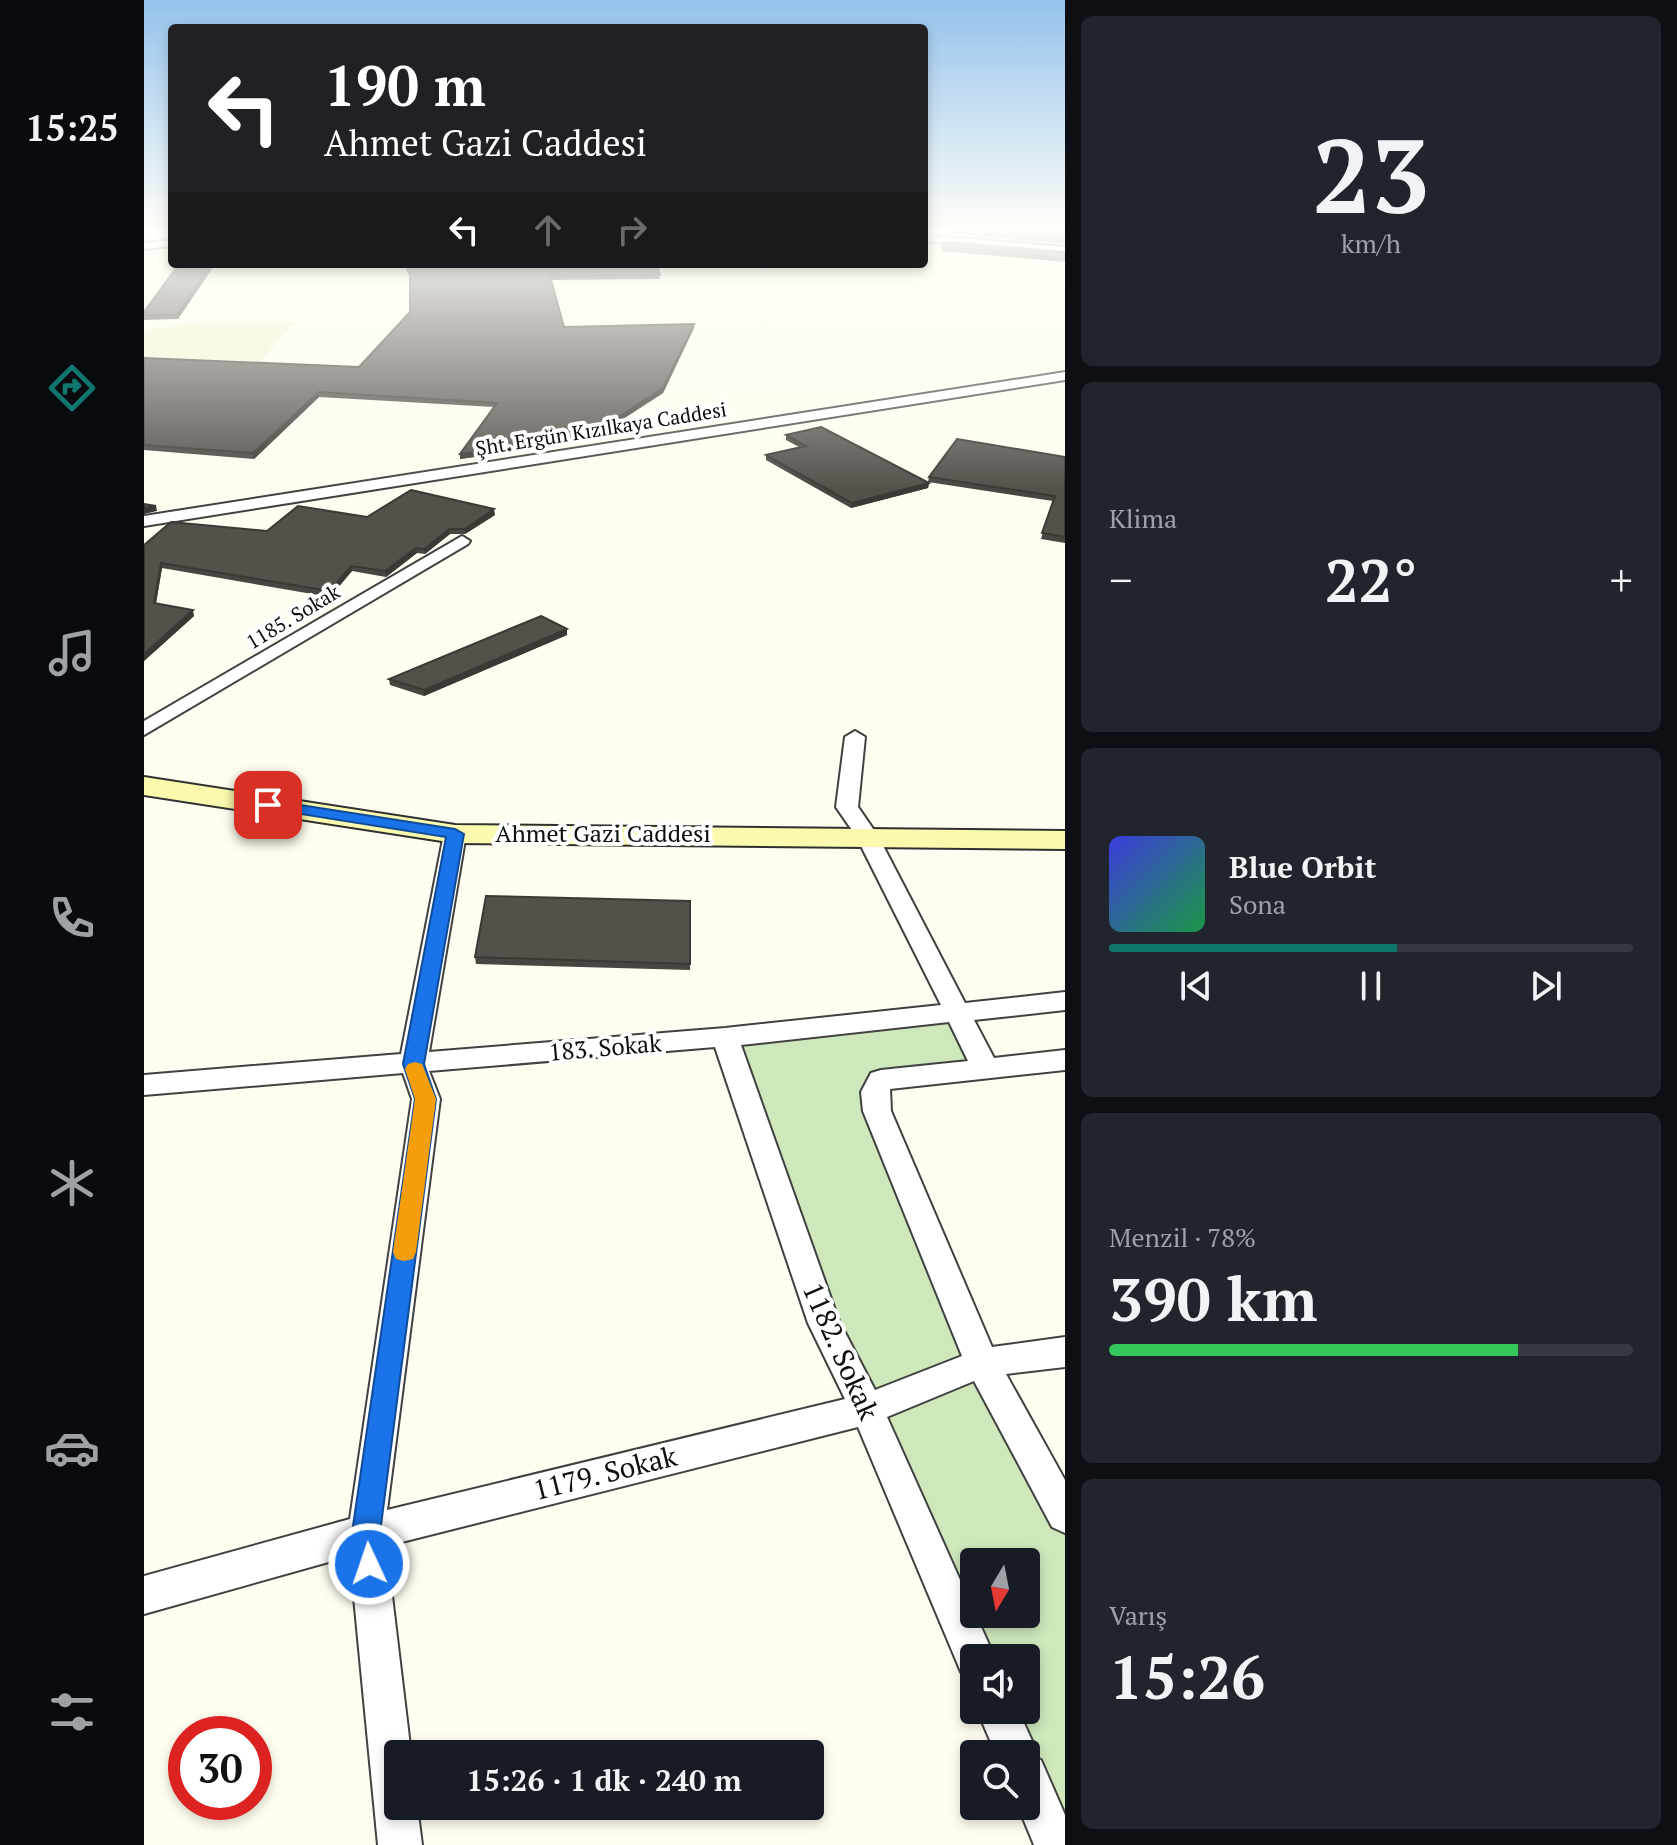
<!DOCTYPE html>
<html lang="tr">
<head>
<meta charset="utf-8">
<style>
	:root { --surface:#171b24; --page:#20242c; --text:#f1f3f6; --muted:#9ea1a6; --line:#363941; --accent:#0f766e }
	body { margin:0; font-family:"PT Serif",serif; background:var(--page); color:var(--text); height:100vh; display:flex; flex-direction:column; font-size:30px; white-space:nowrap }
	* { box-sizing:border-box; margin:0 }
	p { font-size:26px; color:var(--muted) }
	.icon { flex:none; width:44px; height:44px; fill:none; stroke:currentColor; stroke-width:2; stroke-linecap:round; stroke-linejoin:round }
	.map { position:relative; flex:1; overflow:hidden }
	.panel { display:flex; flex-direction:column; gap:16px; padding:16px; background:#0d0f14; width:612px }
	.panel>* { flex:none }
	.hud { position:absolute; left:24px; top:24px; width:760px; height:244px; border-radius:8px; box-shadow:0 4px 12px #0003; background:#202124; color:#fff; overflow:hidden }
	.needle { width:52px; rotate:190deg }
	.buttons { position:absolute; left:816px; top:1548px; display:grid; gap:16px }
	.buttons a { display:grid; place-items:center; width:80px; height:80px; border-radius:8px; background:var(--surface); box-shadow:0 4px 12px #0003; font-size:40px }
	.speed { position:absolute; left:24px; top:1716px; display:flex; gap:16px; font-size:40px; font-weight:700; text-align:center }
	.speed>* { display:grid; place-content:center; width:104px; height:104px; border-radius:50%; background:var(--surface); box-shadow:0 4px 12px #0003; line-height:1 }
	.speed .limit { border:12px solid #d22; background:#fff; color:#111 }
	.pin { position:absolute; display:grid; place-items:center; width:68px; height:68px; color:#fff; margin:-34px; border-radius:16px; box-shadow:0 4px 12px #0006 }
	.me { position:absolute; width:88px; margin:-44px; rotate:357deg; stroke-linejoin:round; filter:drop-shadow(0 0 6px #0008) }
	.turn { display:flex; align-items:center; gap:28px; height:168px; padding:0 24px; font-size:36px }
	.turn .icon { width:104px; height:104px; stroke-width:2.5 }
	.turn b { display:block; font-size:56px; line-height:68px }
	.lanes { display:flex; align-items:center; height:76px; padding:0 24px; background:#0003; justify-content:center; gap:40px; direction:ltr }
	.lanes .off { opacity:.35 }
	.big { font-size:60px; font-weight:800; line-height:1.1 }
	.panel .tile { flex:1; display:flex; flex-direction:column; justify-content:center; gap:12px; min-width:0; padding:0 28px; border-radius:12px; background:var(--page) }
	.panel .dial { align-items:center; gap:0 }
	.dial b { font-size:104px; line-height:1 }
	.song { display:flex; align-items:center; gap:24px }
	.cover { width:96px; height:96px; border-radius:12px; background:linear-gradient(135deg,hsl(240 70% 55%),hsl(140 70% 35%)) }
	.played { height:8px; border-radius:4px; background:linear-gradient(90deg,var(--accent) 55%,var(--line) 55%) }
	.keys { display:flex; justify-content:space-around; direction:ltr }
	.heat { display:flex; justify-content:space-between; align-items:center; font-size:44px; direction:ltr }
	.charge { height:12px; border-radius:6px; background:linear-gradient(90deg,#34c759 78%,var(--line) 0) }
	.trip { position:absolute; left:240px; top:1740px; width:440px; height:80px; border-radius:8px; background:var(--surface); box-shadow:0 4px 12px #0003; font-weight:800; line-height:80px; text-align:center }
	main { display:flex; flex:1; min-height:0 }
	.tabs { display:flex; flex-direction:column; width:144px; justify-content:space-around; align-items:center; background:#090b0e; color:var(--muted) }
	.tabs .icon { width:56px; height:56px }
	.tabs .selected { color:var(--accent) }
	.tabs b { font-size:36px; color:var(--text) }
	.map>svg:first-child { display:block }
</style>
</head>
<body>
<main>
<nav class="tabs">
<b>15:25</b>
<svg class="icon selected" aria-label="directions" viewBox="0 0 24 24"><path d="M12 3l9 9-9 9-9-9zM9 14v-3h6M13 9l2 2-2 2"/></svg>
<svg class="icon" aria-label="music" viewBox="0 0 24 24"><path d="M9 18V5l10-2v13"/><circle cx="6" cy="18" r="3"/><circle cx="16" cy="16" r="3"/></svg>
<svg class="icon" aria-label="phone" viewBox="0 0 24 24"><path d="M5 4h4l2 5-3 2q2 4 5 5l2-3 5 2v4C11 20 4 13 5 4z"/></svg>
<svg class="icon" aria-label="climate" viewBox="0 0 24 24"><path d="M12 3v18M4 7l16 10M4 17L20 7"/></svg>
<svg class="icon" aria-label="car" viewBox="0 0 24 24"><path d="M5 17H2v-5l4-1 3-4h7l3 4 3 1v5h-3M9 17h6M6 11h13"/><circle cx="7" cy="17" r="2"/><circle cx="17" cy="17" r="2"/></svg>
<svg class="icon" aria-label="filters" viewBox="0 0 24 24"><path d="M4 7h16M4 17h16"/><circle cx="9" cy="7" r="2"/><circle cx="15" cy="17" r="2"/></svg>
</nav>
<div class="map">
<svg width="921" height="1845" viewBox="0 0 921 1845">
	<rect width="100%" height="100%" fill="#fefdef"/>
	<!-- farmland -->
	<path fill="#f3f3d1" d="M62,321L151,322L113,365L0,361V330Z"/>
	<!-- green -->
	<path fill="#cee7bb" fill-rule="evenodd" d="M814,1011L841,1067L737,1080L731,1093L921,1515V1845L882,1754L854,1710H882V1658H831L723,1409L581,1037ZM830,1562H882V1614H830Z"/>
	<g fill="none" stroke-linecap="round" stroke-linejoin="round">
		<!-- street casing -->
		<g stroke="#414141" stroke-width="4">
			<g id="street">
				<path d="M780,235L921,247V253L780,241Z"/>
				<path d="M28,240V246L0,249V243Z"/>
				<path d="M921,372V380L0,526V516Z"/>
				<path d="M318,536L326,541L324,544L0,735V721Z"/>
				<path d="M711,731L721,737L714,807L734,836L821,1003L921,992V1010L830,1020L850,1058L921,1050V1070L746,1089L747,1111L848,1347L921,1337V1367L862,1374L921,1480V1533L908,1527L830,1381L743,1417L851,1658H830V1677L817,1672L714,1427L242,1546L267,1754H254V1806H273L278,1845H234L206,1556L0,1614V1576L206,1519L268,1099L259,1073L0,1095V1075L257,1054L300,834L311,827L322,834L285,1052L581,1028L797,1005L712,836L692,807L701,737ZM805,1022L824,1061L737,1070L727,1073L717,1092L719,1111L818,1356L731,1390L695,1321L597,1045ZM571,1047L664,1323L701,1399L243,1510L296,1099L285,1071Z"/>
				<path d="M833,1710H874L894,1754L892,1758L897,1760L921,1815V1845H890L874,1806H882V1754H852Z"/>
			</g>
		</g>
		<!-- secondary casing -->
		<g stroke="#303030" stroke-width="4">
			<path id="secondary" d="M0,777L311,825L921,831V849L311,843L0,795Z"/>
		</g>
		<!-- street -->
		<use href="#street" fill="#fff" fill-rule="evenodd"/>
		<!-- secondary -->
		<use href="#secondary" fill="#faf9ae" fill-rule="evenodd"/>
	</g>
	<!-- wall -->
	<g fill="#4a4540">
		<path d="M809,231H921V244L808,234Z"/>
		<path d="M798,247L921,252V262L797,251Z"/>
		<path d="M35,264H68L69,267L34,319L0,320V312Z"/>
		<path d="M259,264H512L516,279L407,280L420,327L550,324V328L519,393L445,441L316,459V454L350,407L175,397L110,459L0,450V358L215,367L266,312V277Z"/>
		<path d="M642,435L785,483L784,488L707,508L622,460V455L655,447L642,440Z"/>
		<path d="M921,457V543L897,539L909,501L784,482L785,477Z"/>
		<path d="M351,515L321,534H306L281,554L273,553L242,577L208,571L186,597L18,568L12,603L50,616L0,661V545L123,531Z"/>
		<path d="M423,635L280,696L246,685L245,679Z"/>
		<path d="M546,901V970L332,964L331,957Z"/>
	</g>
	<!-- shaded-wall -->
	<g fill="#3c3834">
		<path d="M67,264L69,267L34,319L33,315Z"/>
		<path d="M550,324V328L519,393L445,441L316,459V454Z"/>
		<path d="M175,392V397L110,459L109,453Z"/>
		<path d="M785,483L784,488L707,508L708,503Z"/>
		<path d="M12,506L13,511L0,514V508Z"/>
		<path d="M350,509L351,515L321,534V529Z"/>
		<path d="M306,529V534L281,554L280,549Z"/>
		<path d="M272,548L273,553L242,577L241,571Z"/>
		<path d="M17,563L18,568L11,609L10,603Z"/>
		<path d="M207,566L208,571L186,597V591Z"/>
		<path d="M49,610L50,616L0,661V654Z"/>
		<path d="M423,629V635L280,696V690Z"/>
	</g>
	<!-- building -->
	<g fill="#56504b" stroke="#3c3834" stroke-width="2">
		<path d="M810,231H921V240Z"/>
		<path d="M801,242L921,252V258L798,247Z"/>
		<path d="M35,264H67L33,315H0V312Z"/>
		<path d="M261,264H512L516,275L406,276L420,327L550,324L519,388L445,436L316,454L353,403L175,392L109,453L0,445V358L215,367L266,312V274Z"/>
		<path d="M677,427L785,483L708,503L622,455L662,446L642,435Z"/>
		<path d="M813,439L921,457V537L898,533L911,496L785,477Z"/>
		<path d="M267,490L350,509L321,529H306L280,549L272,548L241,571L207,566L186,591L17,563L10,603L49,610L0,654V545L27,522L123,531L154,506L223,517Z"/>
		<path d="M0,504L12,506L0,508Z"/>
		<path d="M397,616L423,629L280,690L245,679Z"/>
		<path d="M342,896L546,901V964L331,957Z"/>
	</g>
	<!-- sky -->
	<linearGradient id="sky" x2="0" y2="1"><stop stop-color="#94c2ec"/><stop offset="0.47" stop-color="#fffef8"/><stop offset="1" stop-color="#fffef8" stop-opacity="0"/></linearGradient>
	<rect width="921" height="489" fill="url(#sky)"/>
	<!-- route -->
	<path fill="#1a73e8" stroke="#114b97" stroke-width="2" d="M124,800L311,829L320,834L280,1064L292,1099L236,1533L239,1564L235,1574L225,1578L215,1574L208,1533L271,1099L259,1064L302,837L119,808V801Z"/>
	<!-- slow -->
	<path fill="#f59e0b" d="M271,1062L278,1064L292,1099L272,1252L269,1259L260,1261L252,1259L249,1252L271,1099L261,1069L264,1064Z"/>
	<g text-anchor="middle" stroke-width="8" stroke-linejoin="round" paint-order="stroke">
		<!-- far-street labels -->
		<g font-size="20" fill="#0e0e0e" stroke="#fff">
			<text transform="translate(457 429) rotate(-9)" y="7">Şht. Ergün Kızılkaya Caddesi</text>
			<text transform="translate(149 617) rotate(-31)" y="7">1185. Sokak</text>
		</g>
		<!-- street labels -->
		<g font-size="24" fill="#0e0e0e" stroke="#fff">
			<text x="459" y="842">Ahmet Gazi Caddesi</text>
			<text transform="translate(461 1048) rotate(-5)" y="8">183. Sokak</text>
		</g>
		<!-- near-street labels -->
		<g font-size="28" fill="#0e0e0e" stroke="#fff">
			<text transform="translate(697 1351) rotate(66)" y="10">1182. Sokak</text>
			<text transform="translate(461 1473) rotate(-14)" y="10">1179. Sokak</text>
		</g>
	</g>
</svg>
<div class="buttons">
<a><svg class="needle" viewBox="-14 -14 28 28"><path d="M0-13l5 13h-10z" fill="#e53935"/><path d="M0 13l5-13h-10z" fill="#9ea1a6"/></svg></a>
<a><svg class="icon" aria-label="sound" viewBox="0 0 24 24"><path d="M4 9h4l5-4v14l-5-4H4zM17 9q2 3 0 6"/></svg></a>
<a><svg class="icon" aria-label="search" viewBox="0 0 24 24"><circle cx="10" cy="10" r="6"/><path d="M15 15l6 6"/></svg></a>
</div>
<div class="speed"><div class="limit">30</div></div>
<div class="pin" style="left:124px;top:805px;background:#d93025"><svg class="icon" aria-label="arrive" viewBox="0 0 24 24"><path d="M6 21V4h12l-3 4 3 4H6"/></svg></div>
<svg class="me" style="left:225px;top:1564px" viewBox="-20 -20 40 40"><circle r="17" fill="#1a73e8" stroke="#fff" stroke-width="3"/><path d="M0-11L8 9 0 5-8 9z" fill="#fff"/></svg>
<div class="trip">15:26 · 1 dk · 240 m</div>
<div class="hud">
<div class="turn"><svg class="icon" aria-label="left" viewBox="0 0 24 24"><path d="M17 20v-9H6M10 6l-5 5 5 5"/></svg><div><b>190 m</b>Ahmet Gazi Caddesi</div></div>
<div class="lanes"><svg class="icon" aria-label="left" viewBox="0 0 24 24"><path d="M17 20v-9H6M10 6l-5 5 5 5"/></svg><svg class="icon off" aria-label="ahead" viewBox="0 0 24 24"><path d="M12 20V5M6 11l6-6 6 6"/></svg><svg class="icon off" aria-label="right" viewBox="0 0 24 24"><path d="M7 20v-9h11M14 6l5 5-5 5"/></svg></div>
</div>
</div>
<section class="panel">
<div class="tile dial"><b>23</b><p>km/h</p></div>
<div class="tile"><p>Klima</p>
<div class="heat"><a>−</a><b class="big">22°</b><a>+</a></div>
</div>
<div class="tile">
<div class="song"><i class="cover"></i><div><b>Blue Orbit</b><p>Sona</p></div></div>
<div class="played"></div>
<div class="keys"><svg class="icon" aria-label="previous" viewBox="0 0 24 24"><path d="M18 5L8 12l10 7zM5 5v14"/></svg><svg class="icon" aria-label="pause" viewBox="0 0 24 24"><path d="M8 5v14M16 5v14"/></svg><svg class="icon" aria-label="next" viewBox="0 0 24 24"><path d="M6 5l10 7-10 7zM19 5v14"/></svg></div>
</div>
<div class="tile"><p>Menzil · 78%</p><b class="big">390 km</b><div class="charge"></div></div>
<div class="tile"><p>Varış</p><b class="big">15:26</b></div>
</section>
</main>
</body>
</html>
